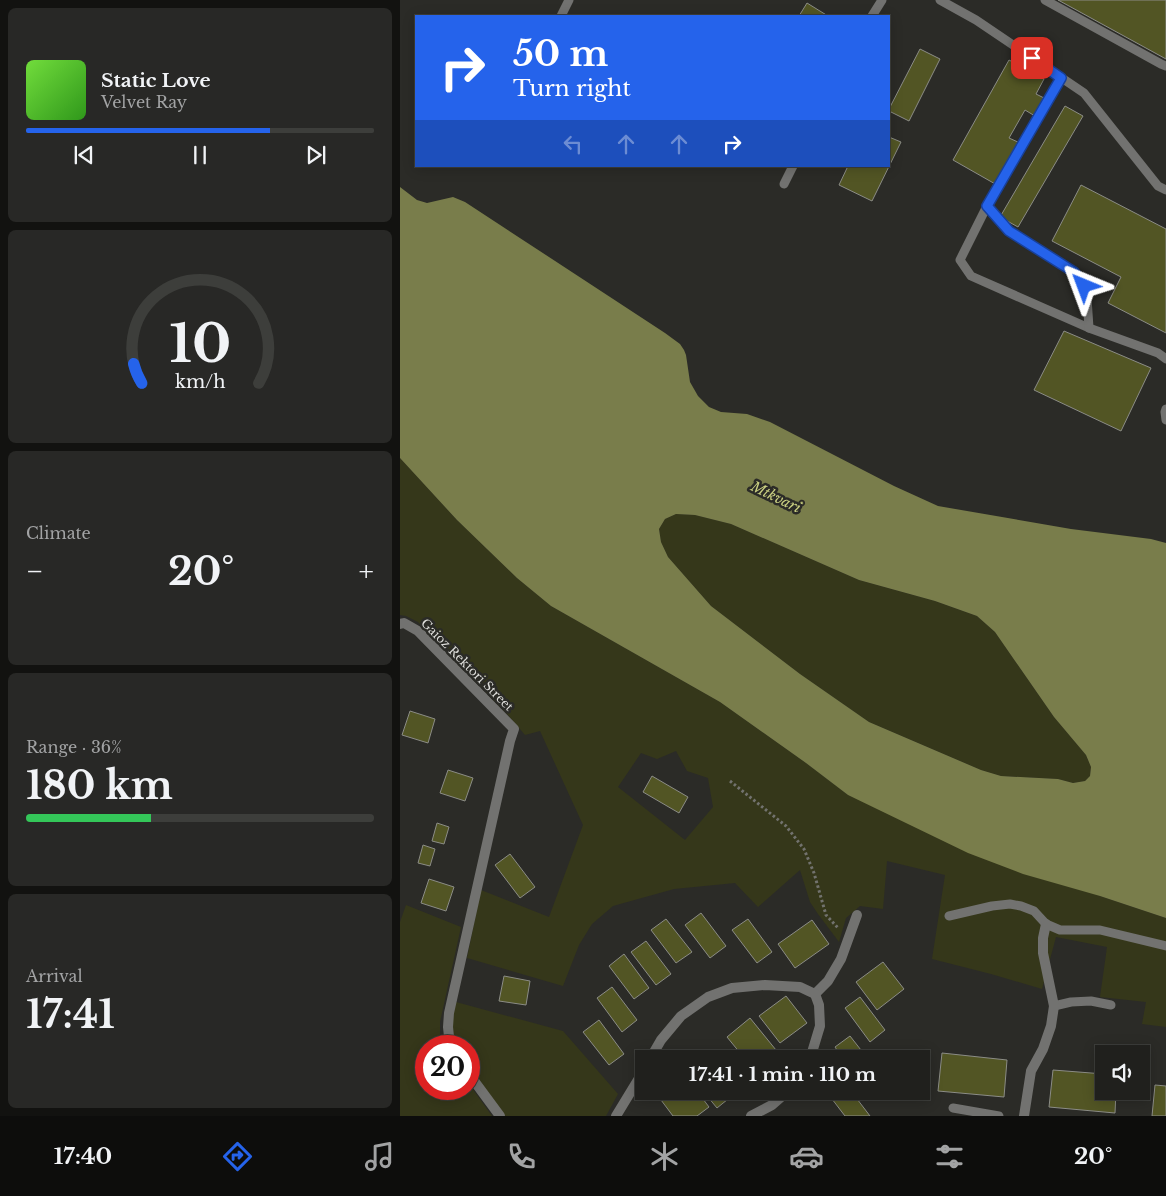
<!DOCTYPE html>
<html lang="en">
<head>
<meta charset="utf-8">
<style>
	:root { --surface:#20201d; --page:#282826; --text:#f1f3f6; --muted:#a2a3a4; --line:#3d3e3b; --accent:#2563eb }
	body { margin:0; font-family:"Libre Baskerville",serif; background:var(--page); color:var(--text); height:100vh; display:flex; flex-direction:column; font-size:19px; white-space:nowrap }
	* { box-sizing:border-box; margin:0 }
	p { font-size:16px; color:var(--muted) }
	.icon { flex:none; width:28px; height:28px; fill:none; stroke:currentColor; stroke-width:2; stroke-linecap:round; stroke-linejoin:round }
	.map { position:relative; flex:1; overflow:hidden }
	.drawer { display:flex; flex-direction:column; gap:8px; padding:8px; background:#121210; width:400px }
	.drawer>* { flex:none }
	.banner { position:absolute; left:15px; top:15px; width:475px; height:152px; border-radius:0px; box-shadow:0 2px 12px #0003,0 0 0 1px var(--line); background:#2563eb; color:#fff; overflow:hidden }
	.tools { position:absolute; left:695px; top:1045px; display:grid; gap:10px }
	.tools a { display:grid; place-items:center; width:55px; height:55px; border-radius:0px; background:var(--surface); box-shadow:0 2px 12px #0003,0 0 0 1px var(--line); font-size:25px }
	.speed { position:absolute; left:15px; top:1035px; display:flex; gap:10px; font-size:25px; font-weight:700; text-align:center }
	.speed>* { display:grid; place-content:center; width:65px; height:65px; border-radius:50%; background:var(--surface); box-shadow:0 2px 12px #0003,0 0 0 1px var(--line); line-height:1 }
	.speed .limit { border:8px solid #d22; background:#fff; color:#111 }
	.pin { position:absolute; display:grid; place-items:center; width:42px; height:42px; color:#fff; margin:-21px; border-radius:10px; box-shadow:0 2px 8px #0006 }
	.me { position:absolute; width:55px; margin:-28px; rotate:316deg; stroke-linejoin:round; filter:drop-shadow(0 0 4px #0008) }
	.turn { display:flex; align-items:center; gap:18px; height:105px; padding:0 15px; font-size:22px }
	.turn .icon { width:65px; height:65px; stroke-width:2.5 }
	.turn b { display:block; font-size:35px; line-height:42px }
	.lanes { display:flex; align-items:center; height:48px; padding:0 15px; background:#0003; justify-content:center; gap:25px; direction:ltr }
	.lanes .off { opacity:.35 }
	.big { font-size:38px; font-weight:700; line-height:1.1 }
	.drawer .tile { flex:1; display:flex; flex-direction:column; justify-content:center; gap:8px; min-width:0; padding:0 18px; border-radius:8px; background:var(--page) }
	.drawer .dial { align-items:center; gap:0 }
	.dial svg { height:130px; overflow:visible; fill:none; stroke:var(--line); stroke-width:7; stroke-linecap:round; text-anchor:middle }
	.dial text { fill:var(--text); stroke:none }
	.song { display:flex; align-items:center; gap:15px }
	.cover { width:60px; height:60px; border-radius:8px; background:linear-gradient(135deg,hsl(100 70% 55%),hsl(110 70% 35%)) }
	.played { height:5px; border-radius:2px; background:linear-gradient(90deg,var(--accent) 70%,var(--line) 70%) }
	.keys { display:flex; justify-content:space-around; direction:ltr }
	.heat { display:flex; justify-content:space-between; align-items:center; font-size:28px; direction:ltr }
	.charge { height:8px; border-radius:4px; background:linear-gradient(90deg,#34c759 36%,var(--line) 0) }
	.trip { position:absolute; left:235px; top:1050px; width:295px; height:50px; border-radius:0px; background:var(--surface); box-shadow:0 2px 12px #0003,0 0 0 1px var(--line); font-weight:700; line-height:50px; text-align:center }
	.tabs { display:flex; height:80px; justify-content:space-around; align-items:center; background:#0d0d0c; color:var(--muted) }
	.tabs .icon { width:35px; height:35px }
	.tabs .current { color:var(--accent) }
	.tabs b { font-size:22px; color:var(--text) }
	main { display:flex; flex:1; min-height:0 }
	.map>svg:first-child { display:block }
</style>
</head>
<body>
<main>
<section class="drawer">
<div class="tile">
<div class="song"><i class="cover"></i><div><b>Static Love</b><p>Velvet Ray</p></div></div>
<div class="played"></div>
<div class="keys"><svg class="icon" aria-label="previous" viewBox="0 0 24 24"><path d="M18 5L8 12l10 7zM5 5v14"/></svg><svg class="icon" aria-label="pause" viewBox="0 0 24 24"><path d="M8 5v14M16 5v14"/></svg><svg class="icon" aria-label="next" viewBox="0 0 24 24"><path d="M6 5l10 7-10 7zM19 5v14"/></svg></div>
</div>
<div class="tile dial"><svg viewBox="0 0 100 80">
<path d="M14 69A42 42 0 1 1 86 69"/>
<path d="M14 69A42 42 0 0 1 9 57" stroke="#2563eb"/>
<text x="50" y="56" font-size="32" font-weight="700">10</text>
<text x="50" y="72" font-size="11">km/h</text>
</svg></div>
<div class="tile"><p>Climate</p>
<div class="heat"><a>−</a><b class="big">20°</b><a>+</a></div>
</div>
<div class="tile"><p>Range · 36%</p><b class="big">180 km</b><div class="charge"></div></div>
<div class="tile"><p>Arrival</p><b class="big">17:41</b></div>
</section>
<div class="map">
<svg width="766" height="1116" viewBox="0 0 766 1116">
	<rect width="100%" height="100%" fill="#2b2b27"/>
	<!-- green -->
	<g fill="#35371a" fill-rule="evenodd">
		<path d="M0,458L57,520L117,578L151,606L320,702L406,763L448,795L700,896L766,918V1027L742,1024L746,1002L700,997L707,947L656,937L642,989L591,974L532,959L545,875L487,861L483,909L460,906L446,918L439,942L418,914L410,902L400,870L358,907L335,883L274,889L213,906L192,924L179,945L163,986L67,958L81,890L149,917L183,825L140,731L125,735L108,715L18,622L6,616L0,615ZM276,751L287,771L308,778L313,807L285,840L218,787L241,753L257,759Z"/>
		<path d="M276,514L295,515L331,524L459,580L535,601L577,616L595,632L654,717L686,755L691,767L690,776L685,781L673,783L658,779L601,776L581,770L469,722L400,674L311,606L268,557L261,542L259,529L265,519Z"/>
		<path d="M6,905L61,927L40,1022V1034L42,1046H26V1089H69V1084L92,1116H0V922Z"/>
		<path d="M56,1002L163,1031L218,1094L206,1116H105L69,1066V1046H55L52,1021Z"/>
	</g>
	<!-- water -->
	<path fill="#797d4b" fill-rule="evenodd" d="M0,187L17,200L27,203L53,197L65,202L265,333L280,344L284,350L286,355L290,382L298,396L309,407L321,412L347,414L370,422L494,486L538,506L671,529L751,539L766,543V918L700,896L623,874L568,853L448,795L406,763L320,702L151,606L117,578L57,520L0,458ZM276,514L295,515L331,524L459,580L535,601L577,616L595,632L654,717L686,755L691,767L690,776L685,781L673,783L658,779L601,776L581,770L469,722L400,674L311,606L268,557L261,542L259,529L265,519Z"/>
	<!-- building -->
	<g fill="#525524" stroke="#8b8c86">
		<path d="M658,0H766V59Z"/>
		<path d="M407,3L428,16H399Z"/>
		<path d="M520,49L540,59L509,121L489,111V109Z"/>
		<path d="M609,60L644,79L636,94L644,98L635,116L625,110L609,138L620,143L597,185L553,160Z"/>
		<path d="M665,106L683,116L618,227L600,217Z"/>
		<path d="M489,137L501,142L472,201L439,185L448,166H489Z"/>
		<path d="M681,185L766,229V333L708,303L721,277L652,241Z"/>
		<path d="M664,331L751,368L721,431L634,390Z"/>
		<path d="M10,711L35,719L28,743L2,735Z"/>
		<path d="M48,770L73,778L65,801L40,793Z"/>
		<path d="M252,776L288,797L279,813L243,792Z"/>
		<path d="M37,823L49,827L44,844L32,841Z"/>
		<path d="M23,845L35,849L30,866L18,863Z"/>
		<path d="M110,854L135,887L120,898L95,865Z"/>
		<path d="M29,879L54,887L46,911L21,903Z"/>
		<path d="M301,913L326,946L310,958L285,925Z"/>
		<path d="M266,919L292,952L276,963L251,930Z"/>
		<path d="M348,919L372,952L357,963L332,930Z"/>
		<path d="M412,920L429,944L395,968L378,944Z"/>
		<path d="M246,941L271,974L256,985L231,952Z"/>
		<path d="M224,954L249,988L234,999L209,966Z"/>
		<path d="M483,962L504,989L477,1010L456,982Z"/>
		<path d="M104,976L130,981L126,1005L99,1001Z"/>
		<path d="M212,987L237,1020L222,1032L197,998Z"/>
		<path d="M386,996L407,1023L380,1043L359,1016Z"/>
		<path d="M460,997L485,1030L470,1042L445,1008Z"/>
		<path d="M350,1018L376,1050L366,1059H345L327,1037Z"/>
		<path d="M199,1020L224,1054L209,1065L183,1032Z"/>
		<path d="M450,1036L468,1059H443L435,1047Z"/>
		<path d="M542,1053L607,1060L604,1097L538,1091Z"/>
		<path d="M653,1070L704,1074V1091H716L715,1113L649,1107Z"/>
		<path d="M755,1085L766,1086V1116H752Z"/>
		<path d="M272,1091H297L309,1107L297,1116H273L261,1100Z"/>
		<path d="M303,1091H338L317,1108Z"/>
		<path d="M352,1091H369L370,1092L357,1099Z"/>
		<path d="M442,1091H451L470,1116H445L432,1099Z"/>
	</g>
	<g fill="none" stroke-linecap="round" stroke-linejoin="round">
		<!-- path -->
		<path stroke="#72726e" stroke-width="3" stroke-dasharray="2.5 2.5" stroke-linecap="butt" d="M330,781L386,826L404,849L414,873L426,915L439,929"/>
		<!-- lane -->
		<g stroke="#727270" stroke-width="9">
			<path d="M540,0L576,20L684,93L758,186L766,190"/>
			<path d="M645,0L761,64L766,66"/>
			<path d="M161,16L169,0"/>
			<path d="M472,16L482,0"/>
			<path d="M661,78L587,206L560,260L571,276L689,328L758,353L766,359"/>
			<path d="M384,184L393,166"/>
			<path d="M587,206L609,231L674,272L684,286L687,298L689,328"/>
			<path d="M766,409L765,412L766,420"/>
			<path d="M549,916L592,906L610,904L621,906L634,911L646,924L660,930H700L766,946"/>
			<path d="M654,1006L671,1002L691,1001L711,1005"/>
			<path d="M553,1108L599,1116"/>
		</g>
		<!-- street -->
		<g stroke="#727270" stroke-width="10">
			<path d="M0,624L4,623L18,631L114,729L110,741L49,1013L48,1027L50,1046"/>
			<path d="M415,994L428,981L441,959L457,915"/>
			<path d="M250,1059L261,1040L281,1016L308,997L332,988L365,985L400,987L415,994L419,1005L420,1026L410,1059"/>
			<path d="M69,1074L100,1116"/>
			<path d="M216,1116L244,1070"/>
			<path d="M351,1116L372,1105L388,1091"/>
			<path d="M624,1116L631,1071L643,1049L651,1026L654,1006L643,953V938L646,924"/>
		</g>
	</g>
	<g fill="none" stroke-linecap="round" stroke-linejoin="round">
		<!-- route casing -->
		<g stroke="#184099" stroke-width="12">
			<path id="route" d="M632,58L661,78L587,206L609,231L674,272L684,286"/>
		</g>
		<!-- route -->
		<use href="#route" stroke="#2563eb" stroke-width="9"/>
	</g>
	<g text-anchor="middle" stroke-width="5" stroke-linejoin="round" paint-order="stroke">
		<!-- street labels -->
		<g font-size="12" fill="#ddddda" stroke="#2b2b27">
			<text transform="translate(67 665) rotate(45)" y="4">Gaioz Rektori Street</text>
		</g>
		<!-- water labels -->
		<g font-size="14" font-style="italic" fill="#cad082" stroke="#2b2b27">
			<text transform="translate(376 497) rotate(26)" y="5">Mtkvari</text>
		</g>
	</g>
</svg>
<div class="tools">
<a><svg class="icon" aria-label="sound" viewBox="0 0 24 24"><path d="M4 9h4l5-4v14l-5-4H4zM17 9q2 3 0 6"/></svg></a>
</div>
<div class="speed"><div class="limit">20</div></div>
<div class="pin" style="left:632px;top:58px;background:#d93025"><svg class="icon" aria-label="arrive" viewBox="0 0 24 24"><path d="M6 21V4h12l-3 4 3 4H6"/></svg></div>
<svg class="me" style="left:684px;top:286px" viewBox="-20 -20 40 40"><path d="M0-17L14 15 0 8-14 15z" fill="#2563eb" stroke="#fff" stroke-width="4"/></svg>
<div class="trip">17:41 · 1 min · 110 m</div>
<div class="banner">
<div class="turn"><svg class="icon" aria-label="right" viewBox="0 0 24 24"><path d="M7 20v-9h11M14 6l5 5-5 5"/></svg><div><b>50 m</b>Turn right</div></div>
<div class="lanes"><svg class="icon off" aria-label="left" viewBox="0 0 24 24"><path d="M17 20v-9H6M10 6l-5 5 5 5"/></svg><svg class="icon off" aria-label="ahead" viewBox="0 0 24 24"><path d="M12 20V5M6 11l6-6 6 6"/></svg><svg class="icon off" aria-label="ahead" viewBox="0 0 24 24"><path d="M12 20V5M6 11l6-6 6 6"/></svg><svg class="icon" aria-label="right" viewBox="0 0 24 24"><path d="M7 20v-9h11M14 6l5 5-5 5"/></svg></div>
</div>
</div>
</main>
<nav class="tabs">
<b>17:40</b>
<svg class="icon current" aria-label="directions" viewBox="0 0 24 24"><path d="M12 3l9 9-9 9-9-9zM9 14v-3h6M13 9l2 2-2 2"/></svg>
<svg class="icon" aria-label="music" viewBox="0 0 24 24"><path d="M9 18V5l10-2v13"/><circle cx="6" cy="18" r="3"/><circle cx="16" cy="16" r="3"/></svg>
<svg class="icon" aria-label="phone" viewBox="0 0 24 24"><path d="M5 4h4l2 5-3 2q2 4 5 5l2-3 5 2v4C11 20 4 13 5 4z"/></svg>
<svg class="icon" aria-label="climate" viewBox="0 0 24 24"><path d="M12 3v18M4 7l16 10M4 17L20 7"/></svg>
<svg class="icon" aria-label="car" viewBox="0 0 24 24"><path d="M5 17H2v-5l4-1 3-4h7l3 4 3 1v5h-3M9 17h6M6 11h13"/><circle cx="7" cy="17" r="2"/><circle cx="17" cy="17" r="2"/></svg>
<svg class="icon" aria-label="filters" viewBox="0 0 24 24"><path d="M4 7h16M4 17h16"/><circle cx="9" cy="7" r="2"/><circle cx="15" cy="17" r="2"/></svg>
<b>20°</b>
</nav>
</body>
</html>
